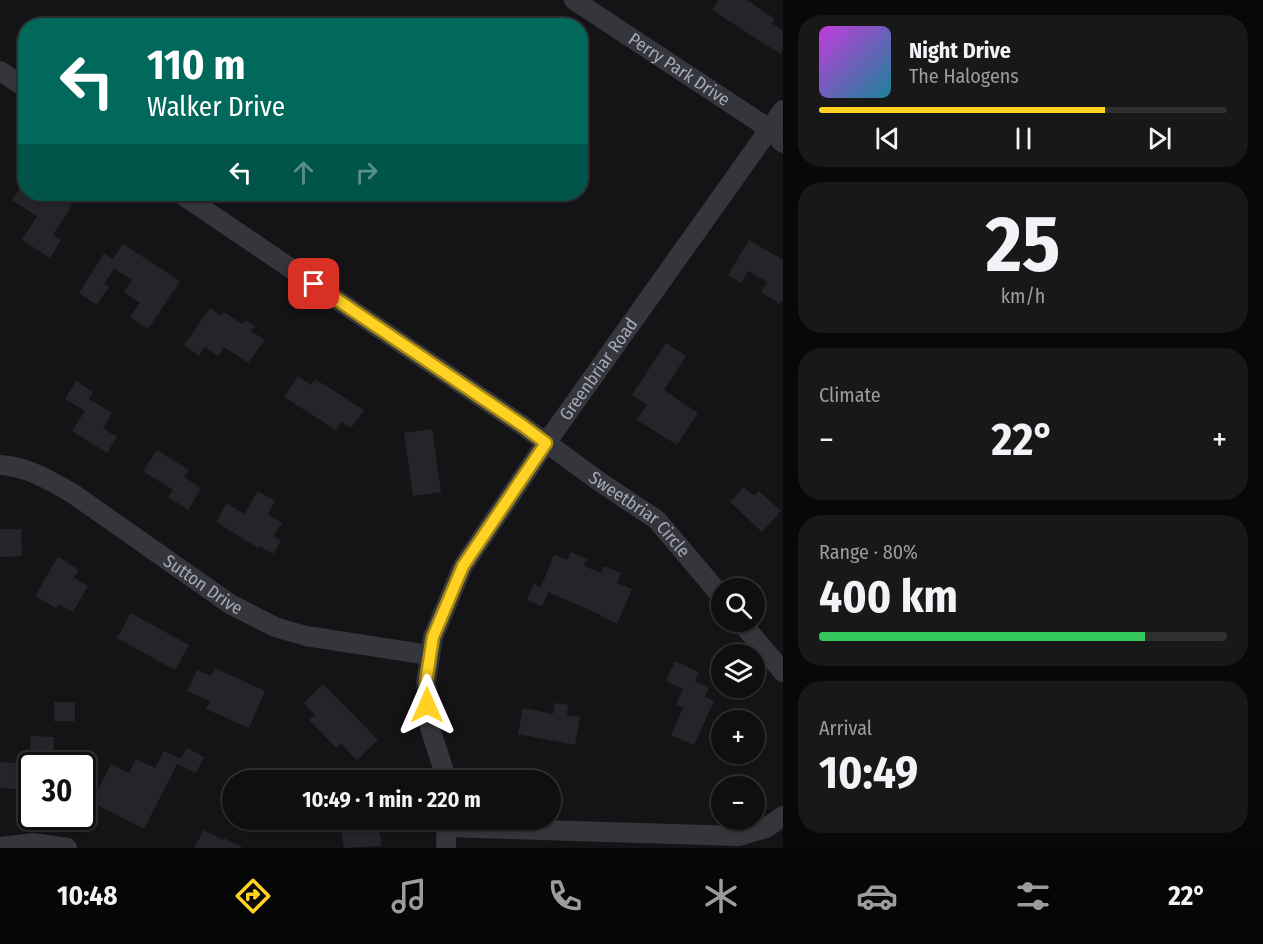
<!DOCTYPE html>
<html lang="en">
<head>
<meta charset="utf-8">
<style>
	:root { --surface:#0f0f10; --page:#181819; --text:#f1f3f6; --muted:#9b9c9f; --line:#2f2f30; --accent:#ffd224 }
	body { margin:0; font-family:"Fira Sans Condensed",sans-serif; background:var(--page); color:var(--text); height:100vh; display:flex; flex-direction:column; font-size:22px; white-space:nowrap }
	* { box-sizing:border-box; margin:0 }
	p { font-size:20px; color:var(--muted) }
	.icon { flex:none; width:33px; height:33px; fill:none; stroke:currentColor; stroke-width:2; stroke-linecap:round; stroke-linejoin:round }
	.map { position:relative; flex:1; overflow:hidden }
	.drawer { display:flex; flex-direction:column; gap:15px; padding:15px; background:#080809; width:480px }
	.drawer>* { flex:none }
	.top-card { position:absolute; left:18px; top:18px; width:570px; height:183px; border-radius:24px; box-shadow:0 2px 4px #0004,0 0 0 2px var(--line); background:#00695c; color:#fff; overflow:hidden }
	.buttons { position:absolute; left:711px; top:578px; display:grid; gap:12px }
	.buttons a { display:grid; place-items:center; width:54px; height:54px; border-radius:50%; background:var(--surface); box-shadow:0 2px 4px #0004,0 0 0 2px var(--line); font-size:30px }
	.speed { position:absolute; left:18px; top:752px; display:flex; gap:12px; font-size:30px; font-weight:700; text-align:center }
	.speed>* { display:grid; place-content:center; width:78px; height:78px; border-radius:50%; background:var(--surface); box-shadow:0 2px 4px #0004,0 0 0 2px var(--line); line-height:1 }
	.speed .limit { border:3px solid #111; border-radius:9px; background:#fff; color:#111 }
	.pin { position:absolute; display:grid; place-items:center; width:51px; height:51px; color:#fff; margin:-26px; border-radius:12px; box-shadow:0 3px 9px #0006 }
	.me { position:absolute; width:66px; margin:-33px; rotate:0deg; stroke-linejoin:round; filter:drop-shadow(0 0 4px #0008) }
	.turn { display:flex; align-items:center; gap:21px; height:126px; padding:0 30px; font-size:27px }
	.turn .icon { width:78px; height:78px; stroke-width:2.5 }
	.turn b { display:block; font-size:42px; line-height:51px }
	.lanes { display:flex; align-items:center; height:57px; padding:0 30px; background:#0003; justify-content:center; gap:30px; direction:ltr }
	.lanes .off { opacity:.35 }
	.big { font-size:45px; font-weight:700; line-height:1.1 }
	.drawer .card { flex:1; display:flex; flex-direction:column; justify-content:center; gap:9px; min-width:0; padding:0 21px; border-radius:24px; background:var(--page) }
	.drawer .dial { align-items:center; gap:0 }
	.dial b { font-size:78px; line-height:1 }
	.song { display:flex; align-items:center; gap:18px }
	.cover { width:72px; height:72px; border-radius:9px; background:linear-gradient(135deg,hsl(290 70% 55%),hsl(190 70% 35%)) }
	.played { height:6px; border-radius:3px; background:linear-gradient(90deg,var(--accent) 70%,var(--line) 70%) }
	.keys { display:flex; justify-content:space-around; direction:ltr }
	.heat { display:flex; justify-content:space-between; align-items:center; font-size:33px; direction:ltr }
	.charge { height:9px; border-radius:4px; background:linear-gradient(90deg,#34c759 80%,var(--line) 0) }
	.trip { position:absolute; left:222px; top:770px; width:339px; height:60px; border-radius:30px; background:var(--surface); box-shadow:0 2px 4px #0004,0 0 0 2px var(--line); font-weight:700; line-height:60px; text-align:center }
	.menu { display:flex; height:96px; justify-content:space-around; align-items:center; background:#060606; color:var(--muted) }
	.menu .icon { width:42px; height:42px }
	.menu .current { color:var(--accent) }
	.menu b { font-size:27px; color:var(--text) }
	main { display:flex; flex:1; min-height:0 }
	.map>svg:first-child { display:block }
</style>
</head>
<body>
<main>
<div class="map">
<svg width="783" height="848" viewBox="0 0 783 848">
	<rect width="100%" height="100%" fill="#141416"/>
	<!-- building -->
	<g fill="#252428">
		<path d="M718,0H747L775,19L772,23L783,31V50L780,54L712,10Z"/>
		<path d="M26,178V194H54L72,205L53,235L61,240L50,258L22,240L37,216L12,200Z"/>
		<path d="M749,240L783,260V300L780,304L761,292L767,282L748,271L741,283L728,275Z"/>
		<path d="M123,244L180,281L148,329L130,317L140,303L124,292L132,280L114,269L104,284L109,287L97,305L79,293L104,253L113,259Z"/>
		<path d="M210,308L221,316L224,312L242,324L245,320L255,326L251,331L265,340L248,363L224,347L218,356L205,347L199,356L184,345Z"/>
		<path d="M666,343L686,356L664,390L698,413L677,445L637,420L647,405L632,395Z"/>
		<path d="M298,376L311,385L315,379L364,410L351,428L341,422L336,430L284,397Z"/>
		<path d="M76,381L93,392L89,399L112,413L103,428L117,437L107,453L72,431L85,411L65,399Z"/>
		<path d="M432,429L441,492L413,496L404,433Z"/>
		<path d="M157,450L189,470L184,477L201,488L188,510L168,497L173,490L143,471Z"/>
		<path d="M744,487L754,496L759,491L781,511L762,532L730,502Z"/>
		<path d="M258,491L275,501L268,514L282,523L274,536L281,541L273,554L259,546L258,548L216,522L227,503L244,514Z"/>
		<path d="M0,529H21L22,556L0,557Z"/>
		<path d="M571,552L587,559L584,566L601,573L604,566L621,573L617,583L632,589L617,624L601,616V615L548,592L542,606L527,600L534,584L541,587L554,555L567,560Z"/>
		<path d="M58,557L79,570L74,578L88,586L73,612L58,604L56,608L35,596Z"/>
		<path d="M131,613L189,645L175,670L117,638Z"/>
		<path d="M675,661L699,672L695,681L709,688L705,697L714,701L694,745L671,735L683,708L676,705L683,689L666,681Z"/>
		<path d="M215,668L265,691L249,728L206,709L210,701L187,691L197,670L211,676Z"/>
		<path d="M323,684L378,740L357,760L341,744L336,748L309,720L315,715L304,703Z"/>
		<rect x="54" y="702" width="21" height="19"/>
		<path d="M555,703L568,705L567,715L580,717L575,745L518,734L523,708L553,714Z"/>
		<path d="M31,736L54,737L53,765H32V790L0,788V762L18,763L19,752L30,753Z"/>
		<path d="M187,748L204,757L196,773L177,764L144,829L92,802L111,764L129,773L136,759L155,768L164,751L181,759Z"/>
		<path d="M339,819H377L382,846L344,848Z"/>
		<path d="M204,830L223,840L224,838L243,848H194Z"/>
	</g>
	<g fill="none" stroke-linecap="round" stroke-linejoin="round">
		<!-- minor -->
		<g stroke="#35353c" stroke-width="20">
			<path id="s1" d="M574,0L768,128L783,143"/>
			<path d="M0,71L26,88"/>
			<path id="s2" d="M181,194L522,425L600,482L657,520L722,597"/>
			<path id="s3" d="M0,465C26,466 51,481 72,493L230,604L275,627L306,636L429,655"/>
			<path d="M740,621L783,672"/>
			<path id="s4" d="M445,780L443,768L430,728L426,682L433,637L463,566L546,443L783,110"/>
			<path d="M447,827L739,836L766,828L783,816"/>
			<path d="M0,847L33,843L67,848"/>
			<path d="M446,848L447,819"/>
		</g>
	</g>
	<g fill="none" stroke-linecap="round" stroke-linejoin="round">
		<!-- route casing -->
		<g stroke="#a68817" stroke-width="15">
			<path id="route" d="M314,284L522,425L546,443L463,566L433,637L426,682L427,705"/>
		</g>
		<!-- route -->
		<use href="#route" stroke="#ffd224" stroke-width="10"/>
	</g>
	<g text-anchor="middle" stroke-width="6" stroke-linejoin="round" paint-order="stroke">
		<!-- street labels -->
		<g font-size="18" fill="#a5a8b8" stroke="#100f11">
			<text dy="6" stroke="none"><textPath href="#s1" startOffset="126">Perry Park Drive</textPath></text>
			<text dy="6" stroke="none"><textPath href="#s4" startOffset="462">Greenbriar Road</textPath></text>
			<text dy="6" stroke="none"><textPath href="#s2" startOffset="560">Sweetbriar Circle</textPath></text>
			<text dy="6" stroke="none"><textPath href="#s3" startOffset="238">Sutton Drive</textPath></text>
		</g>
	</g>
</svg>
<div class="buttons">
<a><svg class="icon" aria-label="search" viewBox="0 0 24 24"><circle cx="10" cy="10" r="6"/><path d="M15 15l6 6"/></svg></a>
<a><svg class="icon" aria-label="layers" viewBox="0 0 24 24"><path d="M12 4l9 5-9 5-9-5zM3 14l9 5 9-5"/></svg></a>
<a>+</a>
<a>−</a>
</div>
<div class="speed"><div class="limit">30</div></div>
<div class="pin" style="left:314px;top:284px;background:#d93025"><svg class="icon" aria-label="arrive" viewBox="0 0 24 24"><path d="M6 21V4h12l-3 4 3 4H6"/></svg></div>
<svg class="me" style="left:427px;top:705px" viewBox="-20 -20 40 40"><path d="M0-17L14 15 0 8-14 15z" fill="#ffd224" stroke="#fff" stroke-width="4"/></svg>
<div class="trip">10:49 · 1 min · 220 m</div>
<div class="top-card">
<div class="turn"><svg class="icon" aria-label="left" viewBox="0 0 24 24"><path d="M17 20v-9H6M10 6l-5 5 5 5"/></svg><div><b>110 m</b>Walker Drive</div></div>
<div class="lanes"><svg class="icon" aria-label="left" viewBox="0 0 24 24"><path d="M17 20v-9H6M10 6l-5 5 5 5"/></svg><svg class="icon off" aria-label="ahead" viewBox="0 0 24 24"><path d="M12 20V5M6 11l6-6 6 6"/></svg><svg class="icon off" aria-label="right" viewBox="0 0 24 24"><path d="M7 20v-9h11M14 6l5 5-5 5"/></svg></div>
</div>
</div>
<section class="drawer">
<div class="card">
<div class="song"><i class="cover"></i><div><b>Night Drive</b><p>The Halogens</p></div></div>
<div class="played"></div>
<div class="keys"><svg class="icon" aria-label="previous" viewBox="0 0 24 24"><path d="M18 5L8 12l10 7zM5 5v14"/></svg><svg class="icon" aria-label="pause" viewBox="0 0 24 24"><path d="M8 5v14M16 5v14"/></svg><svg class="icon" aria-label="next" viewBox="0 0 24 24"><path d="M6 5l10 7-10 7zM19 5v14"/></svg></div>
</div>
<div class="card dial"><b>25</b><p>km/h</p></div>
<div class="card"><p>Climate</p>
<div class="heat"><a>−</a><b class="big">22°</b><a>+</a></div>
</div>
<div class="card"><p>Range · 80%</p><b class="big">400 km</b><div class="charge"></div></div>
<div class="card"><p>Arrival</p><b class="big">10:49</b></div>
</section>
</main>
<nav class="menu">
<b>10:48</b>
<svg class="icon current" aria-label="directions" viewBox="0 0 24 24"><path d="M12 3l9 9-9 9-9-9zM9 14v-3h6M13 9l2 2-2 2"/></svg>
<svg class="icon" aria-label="music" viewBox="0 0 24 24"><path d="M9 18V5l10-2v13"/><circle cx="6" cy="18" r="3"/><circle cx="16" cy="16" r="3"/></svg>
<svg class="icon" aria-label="phone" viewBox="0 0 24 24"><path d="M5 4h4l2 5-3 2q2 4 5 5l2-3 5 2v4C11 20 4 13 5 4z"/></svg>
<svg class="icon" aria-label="climate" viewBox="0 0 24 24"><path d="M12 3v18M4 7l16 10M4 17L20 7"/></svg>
<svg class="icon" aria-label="car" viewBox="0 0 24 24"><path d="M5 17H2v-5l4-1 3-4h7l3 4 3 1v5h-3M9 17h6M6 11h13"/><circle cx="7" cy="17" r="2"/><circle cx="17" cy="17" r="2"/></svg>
<svg class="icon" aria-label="filters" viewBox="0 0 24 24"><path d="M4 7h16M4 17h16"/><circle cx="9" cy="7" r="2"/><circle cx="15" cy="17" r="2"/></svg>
<b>22°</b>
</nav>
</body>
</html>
